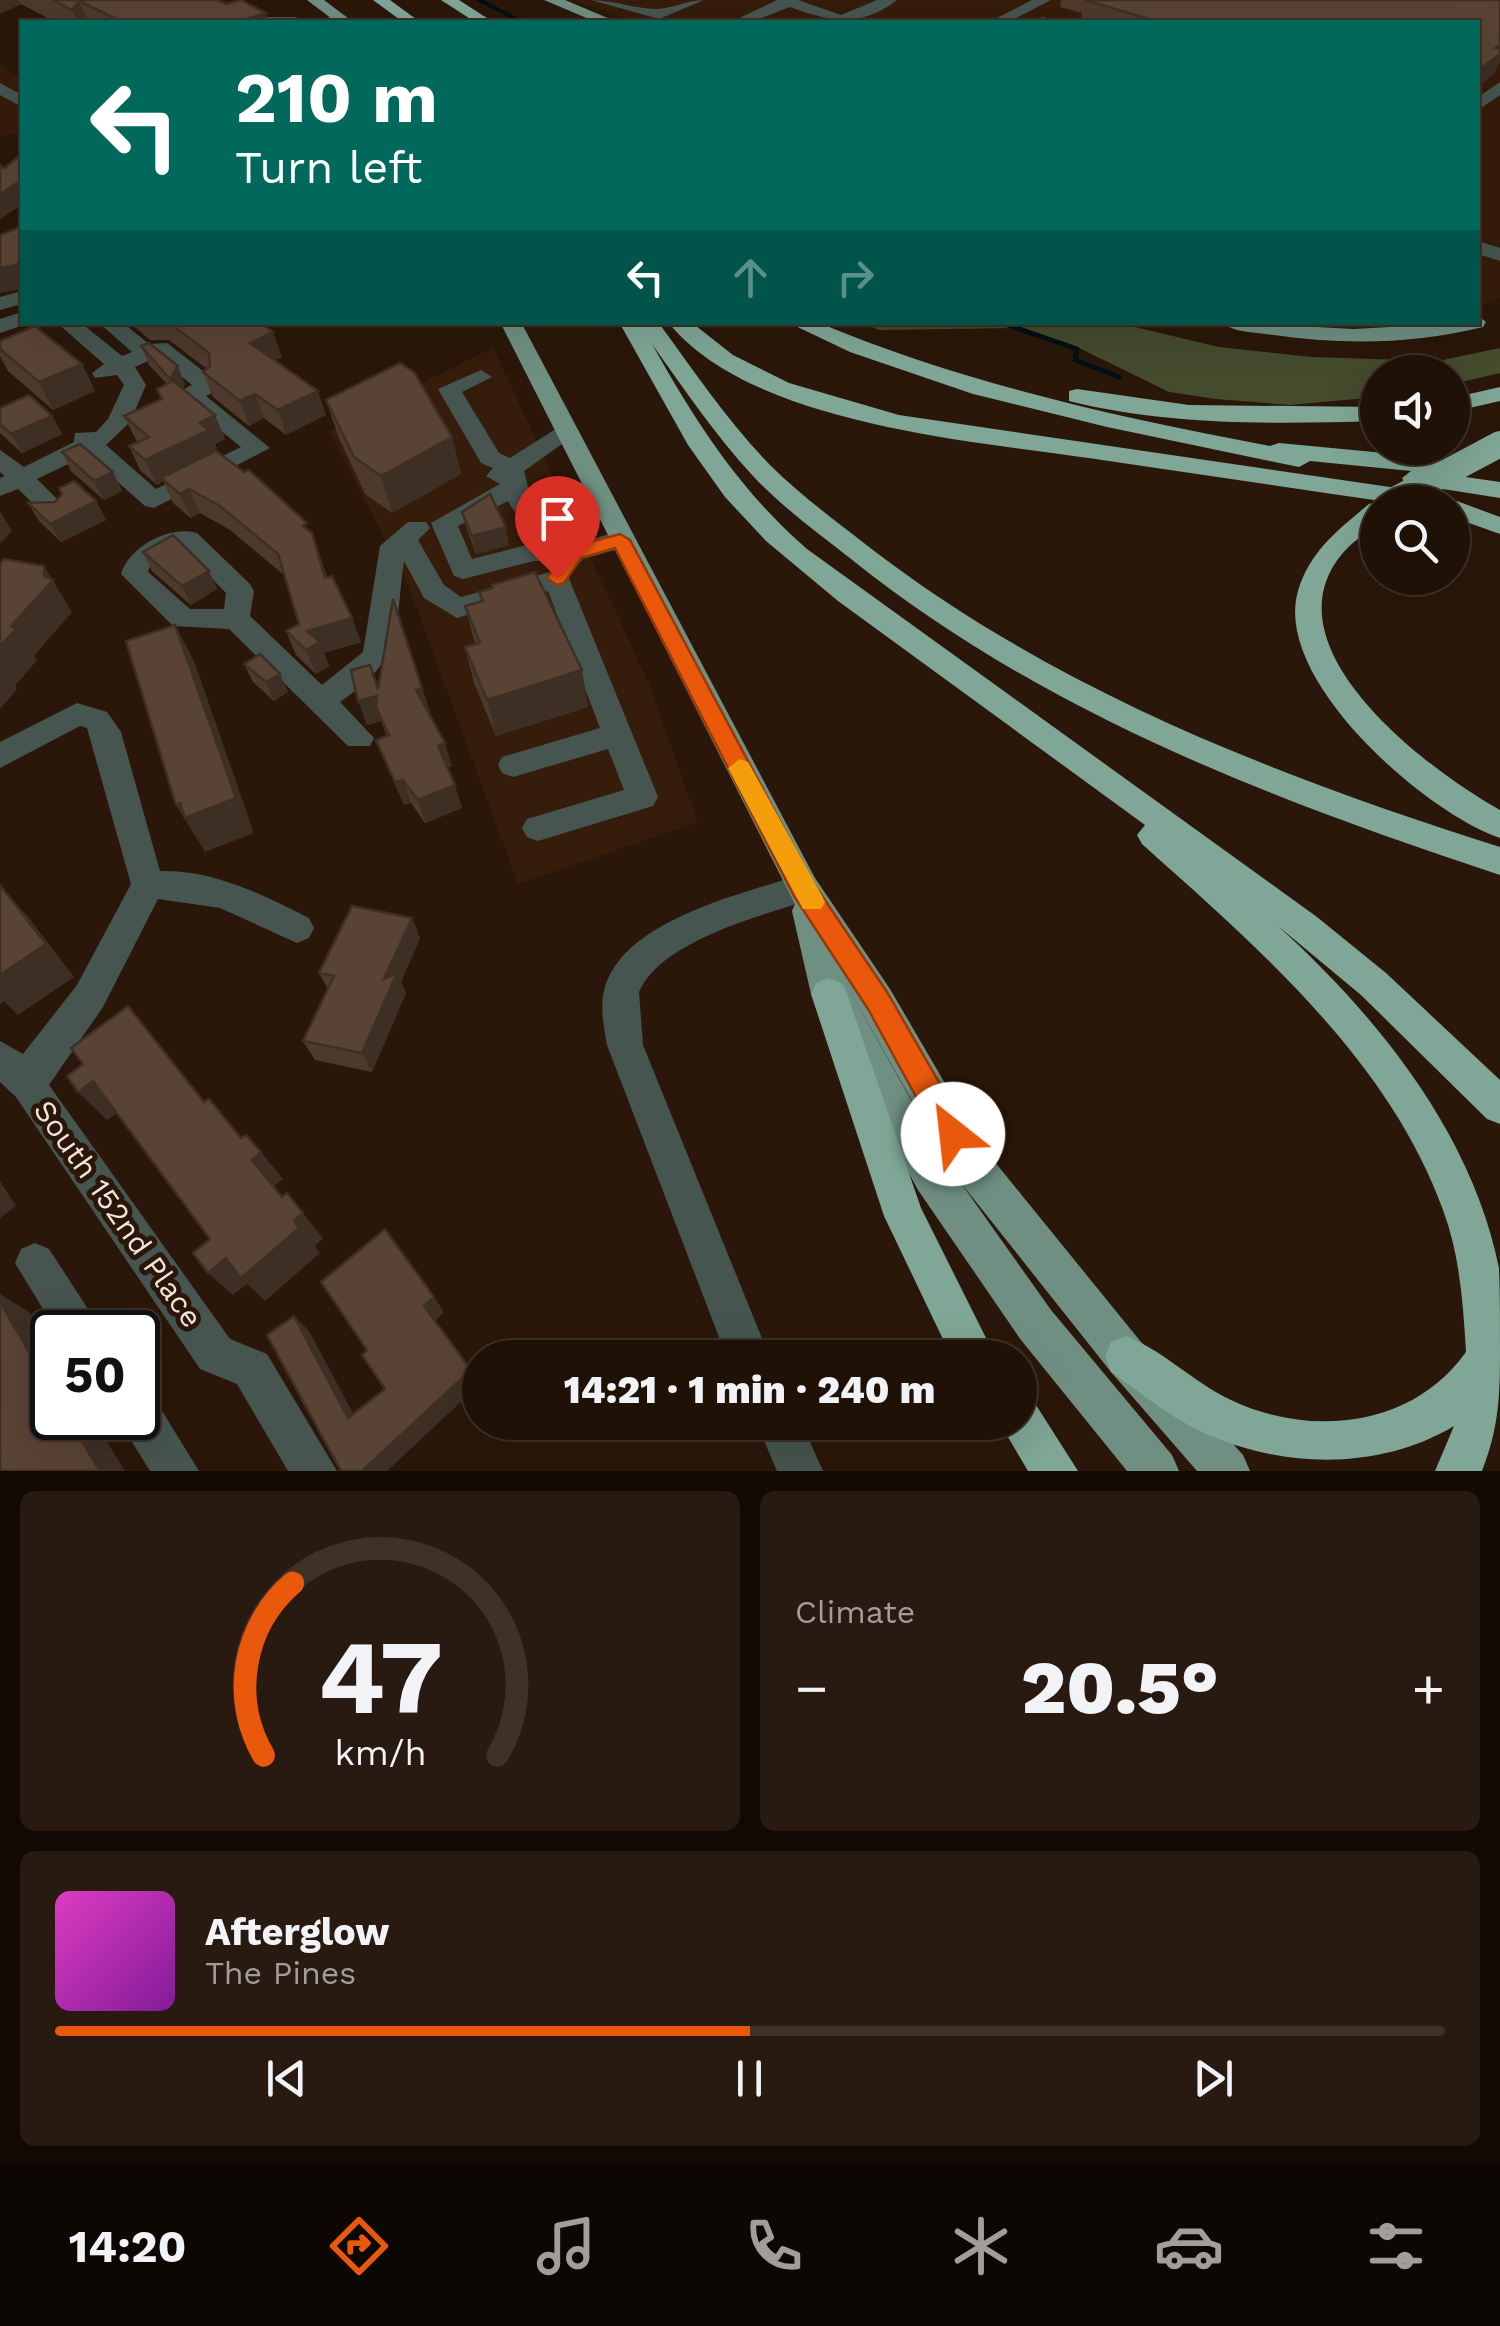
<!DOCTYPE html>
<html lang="en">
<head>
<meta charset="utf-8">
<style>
	:root { --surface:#201107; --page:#281a11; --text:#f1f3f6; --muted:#a29d9b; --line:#3d3128; --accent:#ea580c }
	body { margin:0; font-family:"Work Sans",sans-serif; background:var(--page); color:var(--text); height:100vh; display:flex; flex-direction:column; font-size:38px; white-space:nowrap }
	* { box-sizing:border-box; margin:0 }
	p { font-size:32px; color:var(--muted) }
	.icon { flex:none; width:55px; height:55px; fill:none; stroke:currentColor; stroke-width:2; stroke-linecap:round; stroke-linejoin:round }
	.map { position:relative; height:1471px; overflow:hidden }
	.details { display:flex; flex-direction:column; gap:20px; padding:20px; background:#120904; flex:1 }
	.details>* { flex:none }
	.guide { position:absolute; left:20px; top:20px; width:1460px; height:305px; border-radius:0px; box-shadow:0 10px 40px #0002,0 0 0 2px var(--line); background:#00695c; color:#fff; overflow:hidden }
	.tools { position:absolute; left:1360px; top:355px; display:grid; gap:20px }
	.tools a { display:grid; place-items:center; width:110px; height:110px; border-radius:50%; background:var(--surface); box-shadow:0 10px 40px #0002,0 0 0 2px var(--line); font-size:50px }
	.speed { position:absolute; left:30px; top:1310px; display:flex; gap:20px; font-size:50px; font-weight:700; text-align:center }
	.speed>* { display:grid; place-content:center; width:130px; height:130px; border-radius:50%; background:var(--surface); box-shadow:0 10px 40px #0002,0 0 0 2px var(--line); line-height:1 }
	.speed .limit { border:5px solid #111; border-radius:15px; background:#fff; color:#111 }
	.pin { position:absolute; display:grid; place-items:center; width:85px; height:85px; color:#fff; margin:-102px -42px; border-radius:50% 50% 50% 0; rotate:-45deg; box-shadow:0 0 10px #0007 }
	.pin .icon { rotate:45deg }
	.me { position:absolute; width:110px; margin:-55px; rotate:331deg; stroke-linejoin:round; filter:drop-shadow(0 0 8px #0008) }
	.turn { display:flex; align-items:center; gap:35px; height:210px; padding:0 50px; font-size:45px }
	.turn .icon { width:130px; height:130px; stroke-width:2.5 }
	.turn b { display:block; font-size:70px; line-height:85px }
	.lanes { display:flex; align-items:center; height:95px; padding:0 50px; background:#0003; justify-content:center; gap:50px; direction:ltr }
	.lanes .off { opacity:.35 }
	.big { font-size:75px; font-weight:800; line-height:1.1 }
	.details .widget { flex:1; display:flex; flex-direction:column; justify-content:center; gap:15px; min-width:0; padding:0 35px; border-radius:15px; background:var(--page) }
	.details .dial { align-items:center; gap:0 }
	.dial svg { height:260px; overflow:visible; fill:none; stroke:var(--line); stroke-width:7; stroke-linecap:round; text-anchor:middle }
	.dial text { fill:var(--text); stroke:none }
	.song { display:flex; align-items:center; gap:30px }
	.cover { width:120px; height:120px; border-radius:15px; background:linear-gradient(135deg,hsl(310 70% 55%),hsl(290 70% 35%)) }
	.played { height:10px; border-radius:5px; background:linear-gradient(90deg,var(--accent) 50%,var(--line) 50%) }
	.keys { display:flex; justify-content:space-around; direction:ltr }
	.heat { display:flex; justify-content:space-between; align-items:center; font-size:55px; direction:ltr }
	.details .tiles { flex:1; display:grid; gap:20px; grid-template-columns:1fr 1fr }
	.widget:last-child { grid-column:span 2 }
	.trip { position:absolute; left:462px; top:1340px; width:575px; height:100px; border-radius:50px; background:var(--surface); box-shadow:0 10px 40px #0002,0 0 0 2px var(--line); font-weight:800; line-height:100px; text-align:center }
	.dock { display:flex; height:160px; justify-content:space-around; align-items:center; background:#0d0703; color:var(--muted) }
	.dock .icon { width:70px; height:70px }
	.dock .current { color:var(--accent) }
	.dock b { font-size:45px; color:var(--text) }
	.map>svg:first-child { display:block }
</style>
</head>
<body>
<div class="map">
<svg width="1500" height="1471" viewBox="0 0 1500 1471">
	<rect width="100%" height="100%" fill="#2a1709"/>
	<!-- built -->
	<g fill="#361c0a">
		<path d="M572,0H1500V298L1478,308V22H633Z"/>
		<path d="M0,64L22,79V131L0,138Z"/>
		<path d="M493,347L649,684L698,822L518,884L407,582L329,431Z"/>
	</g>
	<!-- forest -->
	<path fill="#454b2d" d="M860,323H1118L1219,347L1312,357L1438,361L1500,348V373L1453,384L1452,372H1378L1377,397L1290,405L1216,399L1169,392L1073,345L1021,328L880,330Z"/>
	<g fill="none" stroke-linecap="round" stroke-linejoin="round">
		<!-- stream-far1 -->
		<path stroke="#001013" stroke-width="4" d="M479,0L522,22"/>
		<!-- stream -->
		<path stroke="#001013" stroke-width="5" d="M999,322L1077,349L1075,360L1119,377"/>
		<!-- minor -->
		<g fill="#46554f" fill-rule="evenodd">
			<path d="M591,0C613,0 635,9 656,9C672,9 687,0 704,0L659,19Z"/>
			<path d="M798,0L841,15L877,0H897C861,28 830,22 790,7L751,22H731L777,0Z"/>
			<path d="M1032,0H1051L1008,22H989Z"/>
			<path d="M341,14L346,16V22H311Z"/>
			<path d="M249,17H296L304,22H241Z"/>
			<path d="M1042,17L1065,22H1034Z"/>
			<path d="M1500,82V95L1478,110V97Z"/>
			<path d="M0,83L22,95V107L0,95Z"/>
			<path d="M1478,241L1500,248V261L1478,254Z"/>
			<path d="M22,291V304L0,310V297Z"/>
			<path d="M22,312V322L30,323L0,333V319Z"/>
			<path d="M56,322H80L122,356L132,352L98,322H122L149,344L167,343L216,381V391L206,396L270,448L154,508L145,506L87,455L37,479L69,511L65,517H47L18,489L0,496V478L5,476L0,472V450L24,467L74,442L75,433L96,432L108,419L124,385L117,375L95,378L92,373L104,364ZM157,357L192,385L182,390V400L241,447L156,489L106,445L130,422L146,385L135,367Z"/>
			<path d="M481,370L492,377L462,392L499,453L510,458L559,427L567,425L579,432L524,471L530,495L593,480L605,488L602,494L523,513L514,511L508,501L458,526L472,559L534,543L574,544L620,531L633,540L629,546L583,559L568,576L658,797L653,806L538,841L527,837L522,828L527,819L624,790L608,749L513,777L502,773L498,765L502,757L600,728L548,591L457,618L424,598L404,561C394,632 405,658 340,702L374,738L370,746H348L229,629L173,626L121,574C129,547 169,525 197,533L250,584L254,591L250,616L322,685L363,652L380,546L408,522H426L430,528L418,540L444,585L461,597L553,571L555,561H534L463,579L454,576L431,523L500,484L486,476L493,468L481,463L438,389ZM182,548L226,593L224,609H190L148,572L150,566Z"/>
			<path d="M77,703L107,712L121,732L160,871C213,869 263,895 309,918L314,928L309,938L297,943L220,908L158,899L103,1007L49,1085L230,1339L267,1354L337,1471H288L237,1384L200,1369L16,1097L0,1082V1041L23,1054L77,985L131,884L87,728L80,726L0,768V742Z"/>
			<path d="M803,874L815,878L820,888L815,898C765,915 661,940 639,992L643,1045L770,1358H727L607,1045C604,1027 600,1009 604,991C621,920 743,894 803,874Z"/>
			<path d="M35,1243L49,1249L103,1332H57L15,1263L21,1249Z"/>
			<path d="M138,1392L154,1398L199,1471H150L117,1418H138Z"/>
			<path d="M756,1422H801L823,1471H777Z"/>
		</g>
		<!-- major -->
		<g fill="#6f8f82" fill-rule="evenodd">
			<path d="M307,0H324L353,22H336Z"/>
			<path d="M544,0H565L617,22H596Z"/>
			<path d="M1478,316L1486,322L1483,327C1410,345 1340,345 1266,334C1251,332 1232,332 1222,322L1354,329L1478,322Z"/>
			<path d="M500,322H521L815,878L890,989L981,1145L1141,1342L1243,1455L1250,1471H1197L1111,1372L953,1173L842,977L946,1162L1051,1310L1172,1455L1179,1471H1127L1021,1340L918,1190L811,994L792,911L795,904Z"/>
		</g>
		<!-- highway -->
		<g fill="#7fa696" fill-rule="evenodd">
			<path d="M373,0H390L420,22H403Z"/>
			<path d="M441,0H459L493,22H475Z"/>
			<path d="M619,322H658C694,371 728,422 770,465C800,495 836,521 869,547C1056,691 1277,776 1500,847V875C1270,799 1042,712 851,559C818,533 782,507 753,476C715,435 684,389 652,344C695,421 740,491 807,549L1317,917L1386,973L1500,1080V1124L1487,1119L1361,995L1278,926C1377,1016 1472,1133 1499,1268C1500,1291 1500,1320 1500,1344C1500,1393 1500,1425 1482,1471H1435L1454,1426C1379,1471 1280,1469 1200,1431C1168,1416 1140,1392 1111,1372L1105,1357L1111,1342L1126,1336C1164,1351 1193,1382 1231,1400C1311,1438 1413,1427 1466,1352C1463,1303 1460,1256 1443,1210C1389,1060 1257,947 1142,844L1137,835L1145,825L838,601L766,541L725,497L688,445Z"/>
			<path d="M668,322H691L733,355L789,383L899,415L1438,494L1500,517V534L1452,517V502H1388C1292,488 1197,474 1102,460C977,441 751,426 668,322Z"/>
			<path d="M787,322H817C963,383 1115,417 1270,446L1279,443L1437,458L1449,466L1438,473L1500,482V498L1405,483L1402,478L1411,471L1310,461L1299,467L1107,427L973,394L850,352Z"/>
			<path d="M1500,387V401L1452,412V398Z"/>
			<path d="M1077,389L1189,405L1378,407V421C1275,424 1169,426 1069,401V391Z"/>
			<path d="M1378,502V524C1366,533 1352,542 1342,554C1264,648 1430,771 1500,810V838C1426,813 1272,680 1298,591C1310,551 1338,530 1369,504Z"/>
			<path d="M829,978L842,983L847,994L921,1208L996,1358H952L884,1216L811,994L816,983Z"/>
			<path d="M1020,1399L1036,1405L1078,1471H1028L999,1422H1020Z"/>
		</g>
		<!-- highway-bridge -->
		<path stroke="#7fa696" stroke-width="26" d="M1391,502L1500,444"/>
	</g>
	<!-- wall -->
	<g fill="#4d3a2d">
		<path d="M0,0H217L269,22H55L21,4L0,14Z"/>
		<path d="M1061,0H1500V61L1494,74L1478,22H1081L1082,13L1060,7Z"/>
		<path d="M129,322H260L282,357L275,360L326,415L286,435L264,418L249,426L213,397L203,372L207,369L169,340H150Z"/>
		<path d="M0,341L82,364L95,391L53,410L8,371L0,356Z"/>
		<path d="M141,346L185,384L182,389L215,415L225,439L215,444L218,452L312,533L327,577L361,642L324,653L329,666L316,674L296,655L286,631L299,624L285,576L230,530L200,513L191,518L173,503L163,481L157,485L140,470L129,446L137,442L124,416L161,399L167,384L149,365Z"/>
		<path d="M326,400L452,437L461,474L392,513L365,494L338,436Z"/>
		<path d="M0,408L52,416L62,434L22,453L0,433Z"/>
		<path d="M62,452L113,472L122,491L104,500L71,471Z"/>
		<path d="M96,501L106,520L61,542L39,521L28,503Z"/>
		<path d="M462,512L509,545L476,554L467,530Z"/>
		<path d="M143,552L209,571L217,589L191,605L152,571Z"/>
		<path d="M479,592L582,670L588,707L496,736L474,683L465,647L475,644L465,606L481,601Z"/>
		<path d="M244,664L288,692L274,701L253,682Z"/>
		<path d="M378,689L430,711L428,712L452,766L447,768L462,808L425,823L411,803L404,805L376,740L387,736L381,721L367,725Z"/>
		<path d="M412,918L420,938L401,982L406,993L372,1072L315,1060L303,1041L328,989L319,973Z"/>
	</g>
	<!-- shaded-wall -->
	<g fill="#3e2f24">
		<path d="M0,0H19L21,4L0,14Z"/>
		<path d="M79,1L88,22H77L72,10Z"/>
		<path d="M266,13L269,22H236Z"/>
		<path d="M1500,45V61L1494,74L1478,87V71Z"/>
		<path d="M22,180V205L0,219V194Z"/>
		<path d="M22,262V289L0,293V268Z"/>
		<path d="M273,332L282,357L259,367L250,343Z"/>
		<path d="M82,364L95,391L53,410L39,382Z"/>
		<path d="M178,366L185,384L178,397L170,379Z"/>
		<path d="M318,391L326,415L286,435L278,410Z"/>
		<path d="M255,394L264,418L249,426L240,401Z"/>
		<path d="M215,415L225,439L215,444L219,454L161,478L163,481L157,485L145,460L200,423Z"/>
		<path d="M52,416L62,434L22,453L11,434Z"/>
		<path d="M452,437L461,474L392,513L381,476Z"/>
		<path d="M113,472L122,491L104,500L94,481Z"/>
		<path d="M189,489L200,513L191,518L180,494Z"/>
		<path d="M96,501L106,520L61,542L50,524Z"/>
		<path d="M0,511L12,531L0,544Z"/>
		<path d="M506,527L509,545L476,554L472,536Z"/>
		<path d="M44,566L72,612L34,656L37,660L15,686L17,689L0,709V646L44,576Z"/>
		<path d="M209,571L217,589L191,605L182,586Z"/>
		<path d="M352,618L361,642L324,653L329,666L316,674L306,650L307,631Z"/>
		<path d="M175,625L194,661L254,833L205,852L176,805Z"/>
		<path d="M582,670L588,707L496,736L487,700Z"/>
		<path d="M280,674L288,692L274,701L266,682Z"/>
		<path d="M422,688L430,711L424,714L416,690Z"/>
		<path d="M377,696L376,707L381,721L367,725L358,701Z"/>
		<path d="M445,743L452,766L445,769L438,746Z"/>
		<path d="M403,780L411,803L404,805L395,782Z"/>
		<path d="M455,785L462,808L425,823L418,800Z"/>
		<path d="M0,885L29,918L74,977L18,1015L4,1001L0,1004Z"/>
		<path d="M412,918L420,938L401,982L406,993L372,1072L362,1053L384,979Z"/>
		<path d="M93,1081L121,1110L107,1120L78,1092Z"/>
		<path d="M261,1152L283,1179L274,1186L299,1217L287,1193L323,1238L315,1246L320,1253L265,1301L247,1284L233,1295L208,1273L226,1258L252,1160Z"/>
		<path d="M0,1181L16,1206L0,1218Z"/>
		<path d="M0,1294L29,1312L52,1351V1391L0,1302Z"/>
		<path d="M434,1297L444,1312L435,1321L480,1384L387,1471H362L424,1306Z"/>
		<path d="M294,1316L309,1331L362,1430L348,1418Z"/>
		<path d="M68,1418H92L125,1471H100Z"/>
	</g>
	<!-- building -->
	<g fill="#594334" stroke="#3e2f24" stroke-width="2.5">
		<path d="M53,0H217L226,4L241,0L266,13L236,22H110L115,18L79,1L72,10Z"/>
		<path d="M1085,0H1500V45L1496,48L1500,49V54L1478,71V22H1159Z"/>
		<path d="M22,153V180L0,194V165L5,168Z"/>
		<path d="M22,226V262L13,266L0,268V235Z"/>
		<path d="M168,322H260L273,332L250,343L318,391L278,410L255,394L240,401L203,372L210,366L209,353Z"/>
		<path d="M35,326L82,364L39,382L0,349V341Z"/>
		<path d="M149,343L178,366L170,379L141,346Z"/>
		<path d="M400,363L414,372L452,437L381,476L354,457L326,400Z"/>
		<path d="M173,381L215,415L200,423L209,430L145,460L129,446L149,437L124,416L162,399L157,389Z"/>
		<path d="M29,395L52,416L11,434L0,424V408Z"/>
		<path d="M80,444L113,472L94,481L62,452Z"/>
		<path d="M216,451L244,472L249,470L307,523L303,526L312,533L325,578L332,576L352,618L307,631L320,642L306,650L286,631L299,624L278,554L220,506L189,489L180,494L161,478Z"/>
		<path d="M74,481L96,501L50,524L28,503L55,502L62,494L59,488Z"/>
		<path d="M490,494L506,527L472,536L462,512Z"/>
		<path d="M173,535L209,571L182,586L143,552Z"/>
		<path d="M4,559L44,566V576L53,580L11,626L16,629L0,646V564Z"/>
		<path d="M535,572L582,670L487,700L465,647L480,643L465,606L483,601L479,592L493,588L492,585Z"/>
		<path d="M393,599L422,688L416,690L445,743L438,746L455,785L418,800L403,780L395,782L376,740L389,735L376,707L377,696L358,701L351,670L370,665L378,689Z"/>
		<path d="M175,625L236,798L185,818L180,803L176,805L126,641Z"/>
		<path d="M260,654L280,674L266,682L244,664Z"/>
		<path d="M0,885L46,944L0,975Z"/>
		<path d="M352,906L412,918L384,979L397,973L362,1053L303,1041L334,976L319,973Z"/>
		<path d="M128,1006L204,1102L209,1099L241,1138L246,1135L261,1152L252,1160L282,1197L287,1193L303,1213L294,1221L299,1228L241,1278L226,1258L208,1273L193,1253L210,1239L93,1081L78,1092L67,1076L83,1064L71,1048Z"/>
		<path d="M385,1229L434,1297L424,1306L471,1370L362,1471H341L267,1335L294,1316L348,1418L385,1389L362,1355L367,1350L321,1282Z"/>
		<path d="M0,1302L52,1391V1418H68L100,1471H0Z"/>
	</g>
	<!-- route -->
	<path fill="#ea580c" stroke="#983908" stroke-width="2.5" d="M620,534L630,540L812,881L887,992L963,1124L967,1134L963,1144L953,1148L942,1144L868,1009L794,896L615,548L581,558L564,583L557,585L547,578L567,548Z"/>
	<!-- slow -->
	<path fill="#f59e0b" d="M740,759L748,762L821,894L825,902L821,909H803L728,768Z"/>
	<g text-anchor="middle" stroke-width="10" stroke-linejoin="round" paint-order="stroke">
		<!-- near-street labels -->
		<g font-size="30" fill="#f3e5dc" stroke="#2a1709">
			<text transform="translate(118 1214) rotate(55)" y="10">South 152nd Place</text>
		</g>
	</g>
</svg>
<div class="tools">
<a><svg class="icon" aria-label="sound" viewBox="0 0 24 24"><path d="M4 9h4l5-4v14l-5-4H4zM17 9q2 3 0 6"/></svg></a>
<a><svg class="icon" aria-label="search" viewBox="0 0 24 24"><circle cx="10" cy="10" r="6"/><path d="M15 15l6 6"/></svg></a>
</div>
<div class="speed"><div class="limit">50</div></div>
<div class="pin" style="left:557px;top:578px;background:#d93025"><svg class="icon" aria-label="arrive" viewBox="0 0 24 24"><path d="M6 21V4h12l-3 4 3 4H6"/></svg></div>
<svg class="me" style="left:953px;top:1134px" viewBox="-20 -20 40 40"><circle r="19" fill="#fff"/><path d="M0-13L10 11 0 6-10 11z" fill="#ea580c"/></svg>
<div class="trip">14:21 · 1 min · 240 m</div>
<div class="guide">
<div class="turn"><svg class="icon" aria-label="left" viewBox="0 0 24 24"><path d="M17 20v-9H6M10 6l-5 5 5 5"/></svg><div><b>210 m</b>Turn left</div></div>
<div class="lanes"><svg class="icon" aria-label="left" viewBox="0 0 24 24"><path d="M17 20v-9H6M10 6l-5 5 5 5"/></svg><svg class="icon off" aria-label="ahead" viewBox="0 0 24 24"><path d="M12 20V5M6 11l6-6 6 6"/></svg><svg class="icon off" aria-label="right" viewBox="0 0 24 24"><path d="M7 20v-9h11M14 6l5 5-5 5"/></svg></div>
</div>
</div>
<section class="details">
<div class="tiles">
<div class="widget dial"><svg viewBox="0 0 100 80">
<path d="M14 69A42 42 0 1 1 86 69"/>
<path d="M14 69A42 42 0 0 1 23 16" stroke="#ea580c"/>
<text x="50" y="56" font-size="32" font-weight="700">47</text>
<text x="50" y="72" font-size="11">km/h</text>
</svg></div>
<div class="widget"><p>Climate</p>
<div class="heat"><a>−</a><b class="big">20.5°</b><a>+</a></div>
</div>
<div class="widget">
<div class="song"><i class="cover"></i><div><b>Afterglow</b><p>The Pines</p></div></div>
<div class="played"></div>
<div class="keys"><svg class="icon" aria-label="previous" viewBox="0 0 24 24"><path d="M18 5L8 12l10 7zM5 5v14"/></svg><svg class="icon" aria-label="pause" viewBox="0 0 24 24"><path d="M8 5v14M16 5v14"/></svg><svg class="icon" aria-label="next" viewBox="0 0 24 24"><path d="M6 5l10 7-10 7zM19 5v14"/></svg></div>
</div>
</div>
</section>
<nav class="dock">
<b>14:20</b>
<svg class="icon current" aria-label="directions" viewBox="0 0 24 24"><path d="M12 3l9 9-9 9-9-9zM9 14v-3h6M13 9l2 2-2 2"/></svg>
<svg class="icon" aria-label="music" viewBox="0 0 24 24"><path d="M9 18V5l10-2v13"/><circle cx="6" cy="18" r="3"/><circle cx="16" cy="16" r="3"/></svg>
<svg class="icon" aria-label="phone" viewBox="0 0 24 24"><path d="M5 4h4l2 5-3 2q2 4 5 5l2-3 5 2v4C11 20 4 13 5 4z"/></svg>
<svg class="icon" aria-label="climate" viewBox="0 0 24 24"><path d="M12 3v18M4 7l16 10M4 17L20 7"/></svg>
<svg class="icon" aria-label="car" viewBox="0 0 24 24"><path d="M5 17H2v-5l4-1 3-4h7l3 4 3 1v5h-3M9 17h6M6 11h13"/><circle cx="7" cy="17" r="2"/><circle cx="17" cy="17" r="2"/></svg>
<svg class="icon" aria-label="filters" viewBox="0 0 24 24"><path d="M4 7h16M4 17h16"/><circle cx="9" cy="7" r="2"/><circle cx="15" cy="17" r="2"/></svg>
</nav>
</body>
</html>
